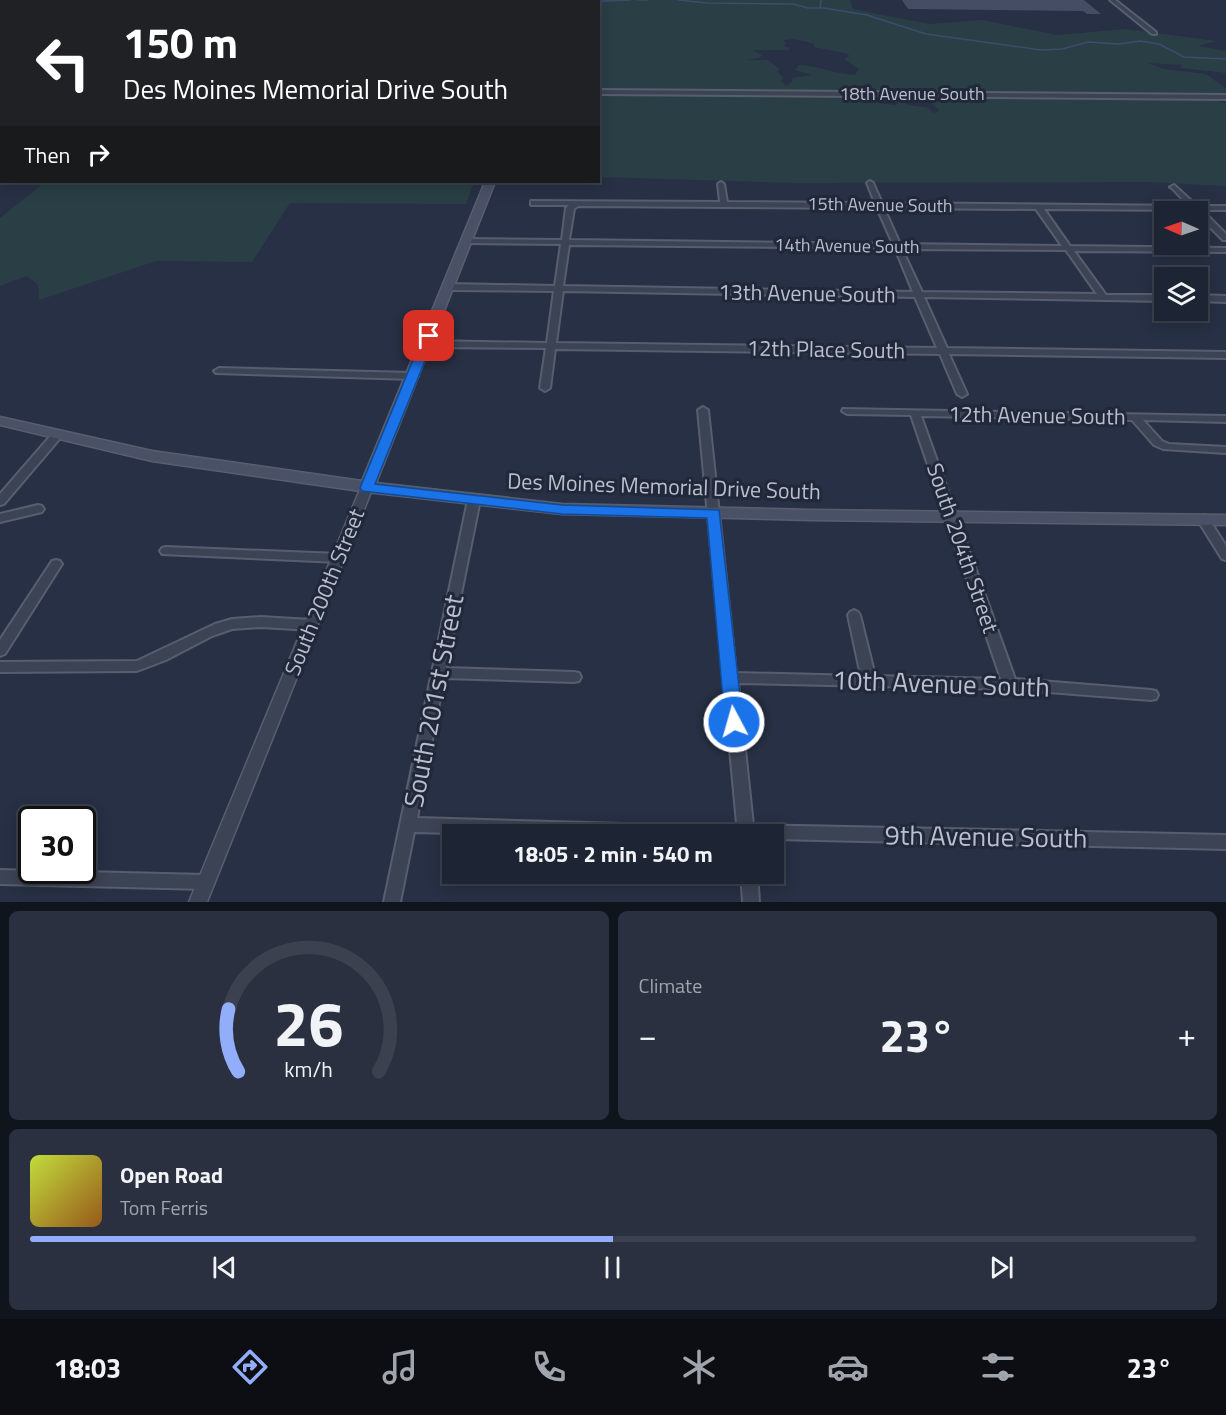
<!DOCTYPE html>
<html lang="en">
<head>
<meta charset="utf-8">
<style>
	:root { --surface:#1d2433; --page:#2a303f; --text:#f1f3f6; --muted:#a0a4ac; --line:#3b414e; --accent:#92aefa }
	body { margin:0; font-family:"Titillium Web",sans-serif; background:var(--page); color:var(--text); height:100vh; display:flex; flex-direction:column; font-size:22px; white-space:nowrap }
	* { box-sizing:border-box; margin:0 }
	p { font-size:20px; color:var(--muted) }
	.icon { flex:none; width:33px; height:33px; fill:none; stroke:currentColor; stroke-width:2; stroke-linecap:round; stroke-linejoin:round }
	.map { position:relative; height:902px; overflow:hidden }
	.sheet { display:flex; flex-direction:column; gap:9px; padding:9px; background:#10141c; flex:1 }
	.sheet>* { flex:none }
	.banner { position:absolute; left:0px; top:0px; width:600px; height:183px; box-shadow:0 3px 15px #0003,0 0 0 2px var(--line); background:#202124; color:#fff; overflow:hidden }
	.needle { width:39px; rotate:272deg }
	.fabs { position:absolute; left:1154px; top:201px; display:grid; gap:12px }
	.fabs a { display:grid; place-items:center; width:54px; height:54px; border-radius:0px; background:var(--surface); box-shadow:0 3px 15px #0003,0 0 0 2px var(--line); font-size:30px }
	.speed { position:absolute; left:18px; top:806px; display:flex; gap:12px; font-size:30px; font-weight:700; text-align:center }
	.speed>* { display:grid; place-content:center; width:78px; height:78px; border-radius:50%; background:var(--surface); box-shadow:0 3px 15px #0003,0 0 0 2px var(--line); line-height:1 }
	.speed .limit { border:3px solid #111; border-radius:9px; background:#fff; color:#111 }
	.pin { position:absolute; display:grid; place-items:center; width:51px; height:51px; color:#fff; margin:-26px; border-radius:12px; box-shadow:0 3px 9px #0006 }
	.me { position:absolute; width:66px; margin:-33px; rotate:354deg; stroke-linejoin:round; filter:drop-shadow(0 0 4px #0008) }
	.turn { display:flex; align-items:center; gap:21px; height:126px; padding:0 24px; font-size:27px }
	.turn .icon { width:78px; height:78px; stroke-width:2.5 }
	.turn b { display:block; font-size:42px; line-height:51px }
	.then { display:flex; align-items:center; height:57px; padding:0 24px; background:#0003; gap:12px; font-size:22px }
	.big { font-size:45px; font-weight:700; line-height:1.1 }
	.sheet .widget { flex:1; display:flex; flex-direction:column; justify-content:center; gap:9px; min-width:0; padding:0 21px; border-radius:9px; background:var(--page) }
	.sheet .dial { align-items:center; gap:0 }
	.dial svg { height:156px; overflow:visible; fill:none; stroke:var(--line); stroke-width:7; stroke-linecap:round; text-anchor:middle }
	.dial text { fill:var(--text); stroke:none }
	.song { display:flex; align-items:center; gap:18px }
	.cover { width:72px; height:72px; border-radius:9px; background:linear-gradient(135deg,hsl(70 70% 55%),hsl(30 70% 35%)) }
	.played { height:6px; border-radius:3px; background:linear-gradient(90deg,var(--accent) 50%,var(--line) 50%) }
	.keys { display:flex; justify-content:space-around; direction:ltr }
	.heat { display:flex; justify-content:space-between; align-items:center; font-size:33px; direction:ltr }
	.sheet .tiles { flex:1; display:grid; gap:9px; grid-template-columns:1fr 1fr }
	.widget:last-child { grid-column:span 2 }
	.trip { position:absolute; left:442px; top:824px; width:342px; height:60px; border-radius:0px; background:var(--surface); box-shadow:0 3px 15px #0003,0 0 0 2px var(--line); font-weight:700; line-height:60px; text-align:center }
	.menu { display:flex; height:96px; justify-content:space-around; align-items:center; background:#0c0e14; color:var(--muted) }
	.menu .icon { width:42px; height:42px }
	.menu .on { color:var(--accent) }
	.menu b { font-size:27px; color:var(--text) }
	.map>svg:first-child { display:block }
</style>
</head>
<body>
<div class="map">
<svg width="1226" height="902" viewBox="0 0 1226 902">
	<rect width="100%" height="100%" fill="#273044"/>
	<!-- green -->
	<g fill="#293f45" fill-rule="evenodd">
		<path d="M0,0H544L2,2L1,8Z"/>
		<path d="M560,0H850L853,9L929,24L982,20L1057,35L1125,29L1217,41L1198,46L1226,51V73L1181,68L1182,65L1148,63L1164,69L1206,74L1224,87L1226,91L1221,94L599,89L598,2ZM794,39L814,44V47L848,54L849,56L844,59L859,69L855,75C835,74 819,66 799,65L795,70L812,75L792,78V81L786,86L781,80L784,78L777,71L780,69L768,60H746L760,58L762,55L753,50H788L790,48L784,46L786,43L783,40Z"/>
		<path d="M599,96H869L884,101L880,103L895,105L900,101C904,102 910,106 914,106C923,108 928,105 933,113L940,111L931,102L932,99L951,98L1215,100L1226,103V186L1148,182L796,183L599,177Z"/>
		<path d="M45,182H474L466,204L290,203L252,262L156,261L39,300L38,285L27,276L0,286V218Z"/>
	</g>
	<g fill="none" stroke-linecap="round" stroke-linejoin="round">
		<!-- stream -->
		<g stroke="#3d4b6d" stroke-width="1.5">
			<path d="M637,0H648"/>
			<path d="M678,0L707,3L793,4L808,8H824L867,15L926,34L1041,50L1062,49L1088,42L1119,44L1140,41L1159,44L1184,57L1226,59"/>
			<path d="M578,2L630,0"/>
			<path d="M820,8L821,0"/>
		</g>
	</g>
	<!-- building -->
	<path fill="#444d64" d="M902,0H1084L1101,14H1087L1083,11L908,9Z"/>
	<g fill="none" stroke-linecap="round" stroke-linejoin="round">
		<!-- minor casing -->
		<g stroke="#575e6e" stroke-width="4">
			<g id="minor">
				<path d="M1110,0H1115L1156,32V34H1152Z"/>
				<path d="M598,90L1226,95V99L598,94Z"/>
				<path d="M870,181L873,183L882,203L1189,206L1172,188L1170,187L1174,185L1197,206H1226V210H1202L1226,234V240H1223L1197,214V212L1193,210L1044,209L1070,246L1226,248V252L1074,251L1106,295H1164V301L924,297L947,348L1226,352V358L949,354L967,394L962,397L957,394L940,354L555,349L550,388L545,391L540,388L546,348L426,347L421,344L426,341L547,343L554,291L449,290L445,287L449,284L555,286L561,244L467,243L463,241L467,239L562,240L566,208L569,205H531V201L720,202L718,184L721,182L724,184L727,202L875,203L867,183ZM578,206L877,208L893,244L569,240L574,209ZM884,208L1036,209L1062,246L900,244ZM569,245L895,248L913,292L563,286ZM902,249L1066,250L1097,294L922,292ZM563,291L915,297L937,348L556,343Z"/>
				<path d="M1197,295L1226,296V302L1197,301Z"/>
				<path d="M219,368L413,373L418,376L413,379L216,373L214,371Z"/>
				<path d="M703,407L708,410L736,673L861,676L848,615L850,612L854,610L858,612L860,615L875,676L1001,679L911,415L847,414L842,411L843,409L1226,416V422L1143,420L1162,441L1169,444L1226,447V453L1163,449L1154,445L1132,420L921,416L1015,679L1151,690L1156,691L1158,695L1156,699L1151,700L1010,689L738,683L753,825L1226,835V849L774,839V834H738L698,410Z"/>
				<path d="M57,432L61,433L62,435L61,437L4,504L0,505V494L53,433Z"/>
				<path d="M474,496L480,500L446,668L574,672L579,673L581,677L579,681L574,682L444,678L417,818L623,824L628,826L631,831L629,834H485L414,832L400,902H384L468,500Z"/>
				<path d="M38,505L42,506L44,509L42,512L0,522V514Z"/>
				<path d="M1203,515L1207,516L1226,546V560L1222,559L1197,519Z"/>
				<path d="M166,547L339,554L343,555L345,558L343,561L339,562L162,554L160,551L162,548Z"/>
				<path d="M56,560L60,561L62,564L5,654L0,656V640L52,561Z"/>
				<path d="M261,617L311,620L316,622L317,625L316,628L311,630L261,627L232,629L212,636L166,660L137,671L0,672V662L137,661L215,624L232,619Z"/>
				<path d="M0,870L206,875L212,877L214,882L212,887L206,889L0,884Z"/>
				<path d="M741,873H757L759,902H743Z"/>
			</g>
		</g>
		<!-- tertiary casing -->
		<g stroke="#575e6e" stroke-width="3">
			<path id="tertiary" d="M367,483L373,487L207,902H189L361,487Z"/>
		</g>
		<!-- secondary casing -->
		<g stroke="#575e6e" stroke-width="3">
			<g id="secondary">
				<rect x="551" y="0" width="6" height="2"/>
				<path d="M485,182H495L376,483L562,504L811,510L1226,515V525L811,520L562,514L367,492L152,461L0,425V417L152,451L362,481Z"/>
			</g>
		</g>
		<!-- minor -->
		<use href="#minor" fill="#3c4354" fill-rule="evenodd"/>
		<!-- tertiary -->
		<use href="#tertiary" fill="#3c4354" fill-rule="evenodd"/>
		<!-- secondary -->
		<use href="#secondary" fill="#4a5167" fill-rule="evenodd"/>
	</g>
	<!-- route -->
	<path fill="#1a73e8" stroke="#114b97" stroke-width="1.5" d="M429,332L435,336L375,484L562,505L719,510L743,722L741,727L734,729L728,727L725,722L707,518L562,514L362,491L360,488L423,336Z"/>
	<g text-anchor="middle" stroke-width="6" stroke-linejoin="round" paint-order="stroke">
		<!-- far-street labels -->
		<g font-size="18" fill="#b9bfcd" stroke="#202839">
			<text x="912" y="100">18th Avenue South</text>
			<text transform="translate(880 205) rotate(1)" y="6">15th Avenue South</text>
			<text transform="translate(847 246) rotate(1)" y="6">14th Avenue South</text>
		</g>
		<!-- street labels -->
		<g font-size="22" fill="#b9bfcd" stroke="#202839">
			<text transform="translate(807 293) rotate(1)" y="8">13th Avenue South</text>
			<text transform="translate(826 349) rotate(1)" y="8">12th Place South</text>
			<text transform="translate(1037 415) rotate(1)" y="8">12th Avenue South</text>
			<text transform="translate(664 486) rotate(2)" y="8">Des Moines Memorial Drive South</text>
			<text transform="translate(963 548) rotate(71)" y="8">South 204th Street</text>
			<text transform="translate(324 592) rotate(-68)" y="8">South 200th Street</text>
		</g>
		<!-- near-street labels -->
		<g font-size="27" fill="#b9bfcd" stroke="#202839">
			<text transform="translate(941 684) rotate(2)" y="9">10th Avenue South</text>
			<text transform="translate(434 701) rotate(-79)" y="9">South 201st Street</text>
			<text transform="translate(986 837) rotate(1)" y="9">9th Avenue South</text>
		</g>
	</g>
</svg>
<div class="fabs">
<a><svg class="needle" viewBox="-14 -14 28 28"><path d="M0-13l5 13h-10z" fill="#e53935"/><path d="M0 13l5-13h-10z" fill="#a0a4ac"/></svg></a>
<a><svg class="icon" aria-label="layers" viewBox="0 0 24 24"><path d="M12 4l9 5-9 5-9-5zM3 14l9 5 9-5"/></svg></a>
</div>
<div class="speed"><div class="limit">30</div></div>
<div class="pin" style="left:429px;top:336px;background:#d93025"><svg class="icon" aria-label="arrive" viewBox="0 0 24 24"><path d="M6 21V4h12l-3 4 3 4H6"/></svg></div>
<svg class="me" style="left:734px;top:722px" viewBox="-20 -20 40 40"><circle r="17" fill="#1a73e8" stroke="#fff" stroke-width="3"/><path d="M0-11L8 9 0 5-8 9z" fill="#fff"/></svg>
<div class="trip">18:05 · 2 min · 540 m</div>
<div class="banner">
<div class="turn"><svg class="icon" aria-label="left" viewBox="0 0 24 24"><path d="M17 20v-9H6M10 6l-5 5 5 5"/></svg><div><b>150 m</b>Des Moines Memorial Drive South</div></div>
<div class="then">Then<svg class="icon" aria-label="right" viewBox="0 0 24 24"><path d="M7 20v-9h11M14 6l5 5-5 5"/></svg></div>
</div>
</div>
<section class="sheet">
<div class="tiles">
<div class="widget dial"><svg viewBox="0 0 100 80">
<path d="M14 69A42 42 0 1 1 86 69"/>
<path d="M14 69A42 42 0 0 1 9 37" stroke="#92aefa"/>
<text x="50" y="56" font-size="32" font-weight="700">26</text>
<text x="50" y="72" font-size="11">km/h</text>
</svg></div>
<div class="widget"><p>Climate</p>
<div class="heat"><a>−</a><b class="big">23°</b><a>+</a></div>
</div>
<div class="widget">
<div class="song"><i class="cover"></i><div><b>Open Road</b><p>Tom Ferris</p></div></div>
<div class="played"></div>
<div class="keys"><svg class="icon" aria-label="previous" viewBox="0 0 24 24"><path d="M18 5L8 12l10 7zM5 5v14"/></svg><svg class="icon" aria-label="pause" viewBox="0 0 24 24"><path d="M8 5v14M16 5v14"/></svg><svg class="icon" aria-label="next" viewBox="0 0 24 24"><path d="M6 5l10 7-10 7zM19 5v14"/></svg></div>
</div>
</div>
</section>
<nav class="menu">
<b>18:03</b>
<svg class="icon on" aria-label="directions" viewBox="0 0 24 24"><path d="M12 3l9 9-9 9-9-9zM9 14v-3h6M13 9l2 2-2 2"/></svg>
<svg class="icon" aria-label="music" viewBox="0 0 24 24"><path d="M9 18V5l10-2v13"/><circle cx="6" cy="18" r="3"/><circle cx="16" cy="16" r="3"/></svg>
<svg class="icon" aria-label="phone" viewBox="0 0 24 24"><path d="M5 4h4l2 5-3 2q2 4 5 5l2-3 5 2v4C11 20 4 13 5 4z"/></svg>
<svg class="icon" aria-label="climate" viewBox="0 0 24 24"><path d="M12 3v18M4 7l16 10M4 17L20 7"/></svg>
<svg class="icon" aria-label="car" viewBox="0 0 24 24"><path d="M5 17H2v-5l4-1 3-4h7l3 4 3 1v5h-3M9 17h6M6 11h13"/><circle cx="7" cy="17" r="2"/><circle cx="17" cy="17" r="2"/></svg>
<svg class="icon" aria-label="filters" viewBox="0 0 24 24"><path d="M4 7h16M4 17h16"/><circle cx="9" cy="7" r="2"/><circle cx="15" cy="17" r="2"/></svg>
<b>23°</b>
</nav>
</body>
</html>
